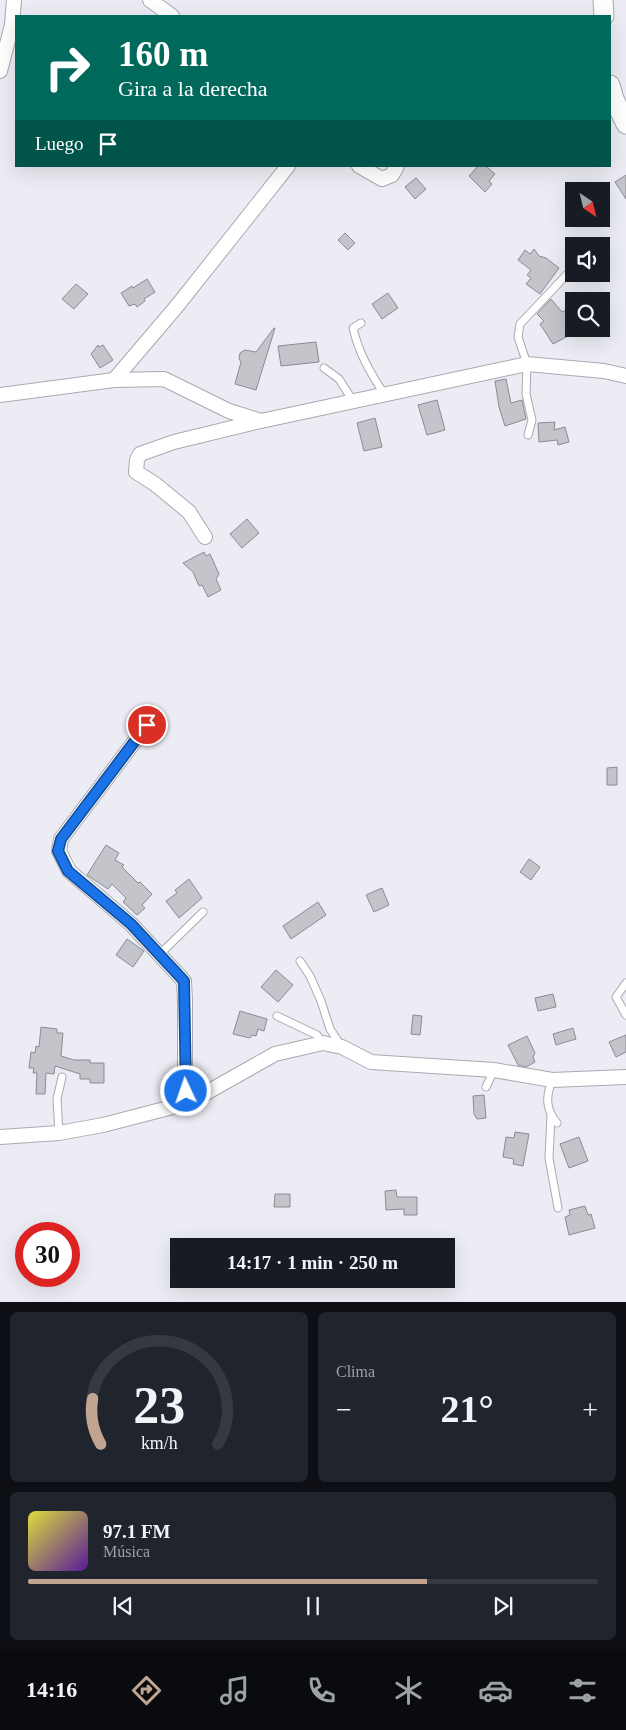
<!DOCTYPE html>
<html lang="es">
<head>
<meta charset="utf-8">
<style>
	:root { --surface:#171b24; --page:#20242c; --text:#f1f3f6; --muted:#9ea1a6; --line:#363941; --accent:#c1a590 }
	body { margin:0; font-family:Georgia,serif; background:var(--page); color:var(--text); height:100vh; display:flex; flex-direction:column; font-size:19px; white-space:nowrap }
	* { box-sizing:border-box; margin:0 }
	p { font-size:16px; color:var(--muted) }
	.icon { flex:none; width:28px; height:28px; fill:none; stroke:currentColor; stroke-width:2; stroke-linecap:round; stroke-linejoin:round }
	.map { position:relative; height:1302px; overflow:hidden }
	.drawer { display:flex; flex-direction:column; gap:10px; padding:10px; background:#0d0f14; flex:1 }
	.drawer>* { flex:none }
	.top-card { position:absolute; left:15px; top:15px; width:596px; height:152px; border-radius:0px; box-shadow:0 5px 20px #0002; background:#00695c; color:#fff; overflow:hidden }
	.needle { width:32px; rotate:145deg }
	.buttons { position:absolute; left:565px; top:182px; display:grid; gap:10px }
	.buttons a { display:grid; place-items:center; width:45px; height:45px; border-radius:0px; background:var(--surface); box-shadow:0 5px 20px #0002; font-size:25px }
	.speed { position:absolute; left:15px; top:1222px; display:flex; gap:10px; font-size:25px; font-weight:700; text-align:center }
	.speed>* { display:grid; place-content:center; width:65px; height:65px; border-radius:50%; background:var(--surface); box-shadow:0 5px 20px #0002; line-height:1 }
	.speed .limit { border:8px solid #d22; background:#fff; color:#111 }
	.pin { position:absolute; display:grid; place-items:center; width:42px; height:42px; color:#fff; margin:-21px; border:2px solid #fff; border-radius:50%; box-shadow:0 1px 5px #0007 }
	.me { position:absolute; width:55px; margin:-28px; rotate:357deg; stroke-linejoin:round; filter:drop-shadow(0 0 4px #0008) }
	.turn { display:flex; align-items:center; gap:18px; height:105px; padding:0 20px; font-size:22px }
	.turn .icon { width:65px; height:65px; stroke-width:2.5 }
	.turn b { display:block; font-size:35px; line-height:42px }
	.then { display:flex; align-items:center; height:48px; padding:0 20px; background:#0003; gap:10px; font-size:19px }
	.big { font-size:38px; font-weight:600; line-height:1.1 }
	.drawer .tile { flex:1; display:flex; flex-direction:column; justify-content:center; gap:8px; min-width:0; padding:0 18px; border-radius:8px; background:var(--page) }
	.drawer .dial { align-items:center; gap:0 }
	.dial svg { height:130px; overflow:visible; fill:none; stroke:var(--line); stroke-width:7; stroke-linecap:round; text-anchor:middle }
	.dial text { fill:var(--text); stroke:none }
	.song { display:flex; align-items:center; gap:15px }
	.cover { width:60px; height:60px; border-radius:8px; background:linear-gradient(135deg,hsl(60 70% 55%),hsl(270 70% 35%)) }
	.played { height:5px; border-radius:2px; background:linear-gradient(90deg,var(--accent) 70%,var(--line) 70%) }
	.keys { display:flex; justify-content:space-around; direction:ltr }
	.heat { display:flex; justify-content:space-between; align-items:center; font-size:28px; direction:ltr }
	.drawer .tiles { flex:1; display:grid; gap:10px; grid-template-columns:1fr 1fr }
	.tile:last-child { grid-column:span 2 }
	.trip { position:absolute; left:170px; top:1238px; width:285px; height:50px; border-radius:0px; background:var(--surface); box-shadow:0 5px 20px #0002; font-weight:600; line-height:50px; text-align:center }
	.menu { display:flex; height:80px; justify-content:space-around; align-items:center; background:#090b0e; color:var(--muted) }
	.menu .icon { width:35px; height:35px }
	.menu .active { color:var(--accent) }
	.menu b { font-size:22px; color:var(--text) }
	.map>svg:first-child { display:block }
</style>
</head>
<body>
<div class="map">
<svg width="626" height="1303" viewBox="0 0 626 1303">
	<rect width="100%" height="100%" fill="#ecedf4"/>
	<!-- building -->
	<g fill="#c3c5cb" stroke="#8b8c93">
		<path d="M478,166H486L495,174L489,181L492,184L485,192L469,176Z"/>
		<path d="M626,175V199L615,182Z"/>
		<path d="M416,178L426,189L415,199L405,187Z"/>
		<path d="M345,233L355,243L348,250L338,240Z"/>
		<path d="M534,249L539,256L546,258L559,268L540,294L526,284L531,278L527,275L531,270L518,260L525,250L530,254Z"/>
		<path d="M147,279L155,292L144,299L145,301L137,307L135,304L129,306L121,293L132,286L133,288Z"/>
		<path d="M76,284L88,294L74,309L62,299Z"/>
		<path d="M388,293L398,308L382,319L372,304Z"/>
		<path d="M551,299L562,312L574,306V333L553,344L540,324L544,321L537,314Z"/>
		<path d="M274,328H275L256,390L235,384L241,362L239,359L240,353L245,350L256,352Z"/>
		<path d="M316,342L319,362L281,366L278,346Z"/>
		<path d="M98,345L99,347L103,345L113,360L100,368L91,354Z"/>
		<path d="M506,379L511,403L522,400L526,419L505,426L499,407L495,381Z"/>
		<path d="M437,400L445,430L427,435L418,405Z"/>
		<path d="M375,418L382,447L364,451L357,423Z"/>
		<path d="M555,422L554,430L565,427L569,442L558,445L557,440L539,442L538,423Z"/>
		<path d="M247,519L259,533L242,548L230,534Z"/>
		<path d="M204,552L206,556L210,554L219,574L216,579L221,590L208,597L202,585L199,586L193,572L183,563Z"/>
		<path d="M617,767V785H607V768Z"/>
		<path d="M106,845L119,853L115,860L124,865L122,867L138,883L140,882L152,894L142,905L145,908L137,915L123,902L126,898L112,884L108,889L87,875Z"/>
		<path d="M529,859L540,867L531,880L520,872Z"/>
		<path d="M189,879L202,898L179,918L166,901L177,893L175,890Z"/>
		<path d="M382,888L389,905L374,912L366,895Z"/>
		<path d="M318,902L326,915L291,939L283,926Z"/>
		<path d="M127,939L144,951L133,967L116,955Z"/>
		<path d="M276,970L293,985L278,1002L261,987Z"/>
		<path d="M553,994L556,1007L538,1011L535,998Z"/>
		<path d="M240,1011L267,1019L264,1031L258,1029L256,1036L252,1035L250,1038L233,1034Z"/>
		<path d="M413,1015L422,1016L420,1035L411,1034Z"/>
		<path d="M41,1027L57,1029V1033H63L61,1056L74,1060H90V1063H104V1083H90V1079H80V1074L55,1066L54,1074L46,1073L45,1094H36L37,1073H33L34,1068H29L31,1052L35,1053L36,1046L39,1047Z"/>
		<path d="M573,1028L576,1039L556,1045L553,1034Z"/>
		<path d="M626,1035V1052L616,1057L609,1042Z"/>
		<path d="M527,1036L535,1053L533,1057L535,1062L526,1067L518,1065L508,1045Z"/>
		<path d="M484,1095L486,1118L477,1119L474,1114L473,1096Z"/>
		<path d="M515,1132L529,1134L523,1166L513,1164L514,1159L503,1157L506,1137L514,1138Z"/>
		<path d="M579,1137L588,1161L569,1168L560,1144Z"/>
		<path d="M396,1190L397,1197H417V1215H404V1209L386,1210L385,1191Z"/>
		<path d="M275,1194H290V1207H274Z"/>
		<path d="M585,1206L588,1215L591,1214L595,1228L569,1235L565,1217L570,1215L569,1210Z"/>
	</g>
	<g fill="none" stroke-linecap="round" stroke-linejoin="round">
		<!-- lane casing -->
		<g stroke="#a8aab0" stroke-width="9">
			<g id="lane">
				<path d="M361,323L353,328C359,354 370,372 384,394"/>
				<path d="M324,368L339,379L353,401"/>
				<path d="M528,435L532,420L526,394L527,364L518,337L520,324L574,267"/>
				<path d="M160,954L203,912"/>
				<path d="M300,961L310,976L321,1001L330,1029L342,1047"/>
				<path d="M626,983L616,997L626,1015"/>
				<path d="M277,1016L317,1035L323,1043"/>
				<path d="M552,1080C546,1097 545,1108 557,1123"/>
				<path d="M486,1087L494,1070"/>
				<path d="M551,1115L549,1158L558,1208"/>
				<path d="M59,1133L57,1099L62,1077"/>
			</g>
		</g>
		<!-- street casing -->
		<g stroke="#a8aab0" stroke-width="16">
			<g id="street">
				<path d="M150,0L172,16"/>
				<path d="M0,71L12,25L14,0"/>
				<path d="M359,166L382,179L392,175L397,166"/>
				<path d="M114,380L177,306L288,166"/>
				<path d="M0,395L114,380L164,379L229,411L261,421L527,364L604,371L626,376"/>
				<path d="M205,537L189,512L155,484L136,472L137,460L140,454L174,442L260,421"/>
				<path d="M147,725L61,839L59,851L69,871L131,924L184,981L185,1001V1079L188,1103"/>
				<path d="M0,1137L59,1133L103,1125L188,1103L275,1054L323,1043L342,1047L371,1062L494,1070L552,1080L626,1077"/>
			</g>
		</g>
		<!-- secondary casing -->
		<g stroke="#a8aab0" stroke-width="21">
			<g id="secondary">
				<path d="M603,0L604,16"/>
				<path d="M610,85L614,99L626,124"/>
			</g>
		</g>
		<!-- lane -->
		<use href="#lane" stroke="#fff" stroke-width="7"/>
		<!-- street -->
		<use href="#street" stroke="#fff" stroke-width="14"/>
		<!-- secondary -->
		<use href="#secondary" stroke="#fff" stroke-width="19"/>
	</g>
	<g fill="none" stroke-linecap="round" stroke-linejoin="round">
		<!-- route casing -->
		<g stroke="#114b97" stroke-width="12">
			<path id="route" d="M147,725L61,839L58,851L68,871L131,924L184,981L186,1091"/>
		</g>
		<!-- route -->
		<use href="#route" stroke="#1a73e8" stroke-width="9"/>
	</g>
</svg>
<div class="buttons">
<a><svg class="needle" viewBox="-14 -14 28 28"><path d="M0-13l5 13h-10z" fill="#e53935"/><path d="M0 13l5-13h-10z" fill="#9ea1a6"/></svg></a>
<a><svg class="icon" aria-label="sound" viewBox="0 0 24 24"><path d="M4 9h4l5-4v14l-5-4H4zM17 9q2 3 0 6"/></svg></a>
<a><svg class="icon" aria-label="search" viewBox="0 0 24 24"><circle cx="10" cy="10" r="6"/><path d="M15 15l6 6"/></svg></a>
</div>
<div class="speed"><div class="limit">30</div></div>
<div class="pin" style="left:147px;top:725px;background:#d93025"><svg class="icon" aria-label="arrive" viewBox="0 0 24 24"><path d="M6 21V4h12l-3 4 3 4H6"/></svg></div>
<svg class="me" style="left:186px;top:1091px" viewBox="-20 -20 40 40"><circle r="17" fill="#1a73e8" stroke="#fff" stroke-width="3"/><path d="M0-11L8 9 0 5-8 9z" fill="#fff"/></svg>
<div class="trip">14:17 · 1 min · 250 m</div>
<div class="top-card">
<div class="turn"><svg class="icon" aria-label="right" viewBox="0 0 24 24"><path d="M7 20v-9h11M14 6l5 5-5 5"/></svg><div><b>160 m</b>Gira a la derecha</div></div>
<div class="then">Luego<svg class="icon" aria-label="arrive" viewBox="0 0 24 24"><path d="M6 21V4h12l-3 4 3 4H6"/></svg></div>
</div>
</div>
<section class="drawer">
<div class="tiles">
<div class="tile dial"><svg viewBox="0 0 100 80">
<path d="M14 69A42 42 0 1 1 86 69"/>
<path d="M14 69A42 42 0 0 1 9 41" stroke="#c1a590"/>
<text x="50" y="56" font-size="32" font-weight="700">23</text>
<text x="50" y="72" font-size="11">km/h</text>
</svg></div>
<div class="tile"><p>Clima</p>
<div class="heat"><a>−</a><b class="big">21°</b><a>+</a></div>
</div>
<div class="tile">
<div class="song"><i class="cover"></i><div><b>97.1 FM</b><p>Música</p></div></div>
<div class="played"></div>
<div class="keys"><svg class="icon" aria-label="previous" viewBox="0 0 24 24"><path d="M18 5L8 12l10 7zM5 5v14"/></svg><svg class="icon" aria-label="pause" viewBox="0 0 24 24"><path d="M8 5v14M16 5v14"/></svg><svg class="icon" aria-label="next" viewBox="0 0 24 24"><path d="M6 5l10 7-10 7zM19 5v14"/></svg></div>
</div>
</div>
</section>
<nav class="menu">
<b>14:16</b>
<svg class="icon active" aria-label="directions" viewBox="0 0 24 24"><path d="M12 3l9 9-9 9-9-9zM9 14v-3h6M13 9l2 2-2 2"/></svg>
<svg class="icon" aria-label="music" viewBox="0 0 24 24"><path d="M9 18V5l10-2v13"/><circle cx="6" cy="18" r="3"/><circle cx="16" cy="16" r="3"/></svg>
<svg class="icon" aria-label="phone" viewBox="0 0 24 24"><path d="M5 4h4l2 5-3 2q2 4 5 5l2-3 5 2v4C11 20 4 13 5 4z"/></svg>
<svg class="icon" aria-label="climate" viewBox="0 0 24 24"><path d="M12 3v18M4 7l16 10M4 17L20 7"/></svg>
<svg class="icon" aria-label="car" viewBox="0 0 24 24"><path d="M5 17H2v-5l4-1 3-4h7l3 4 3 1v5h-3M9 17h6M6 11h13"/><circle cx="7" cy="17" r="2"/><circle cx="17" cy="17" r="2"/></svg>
<svg class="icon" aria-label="filters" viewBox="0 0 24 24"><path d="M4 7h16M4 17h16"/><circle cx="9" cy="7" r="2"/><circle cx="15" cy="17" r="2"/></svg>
</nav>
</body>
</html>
